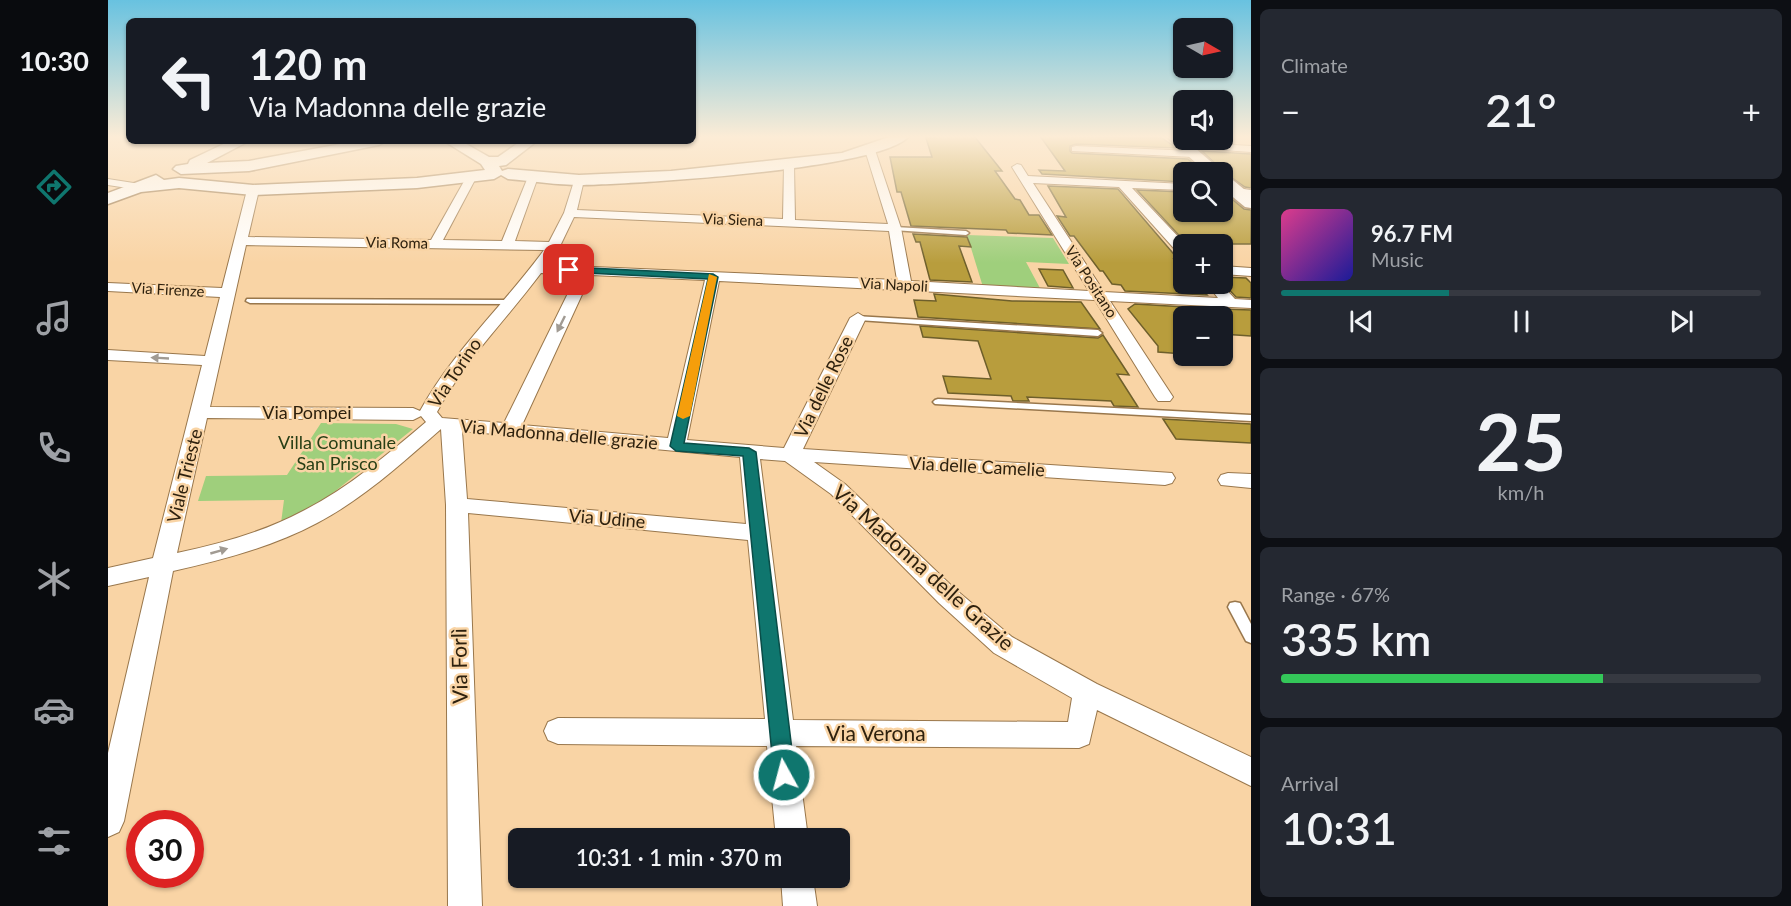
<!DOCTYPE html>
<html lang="en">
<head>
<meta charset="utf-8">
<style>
	:root { --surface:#171b24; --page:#242831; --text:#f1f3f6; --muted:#9ea1a6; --line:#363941; --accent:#0f766e }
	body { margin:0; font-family:Lato,sans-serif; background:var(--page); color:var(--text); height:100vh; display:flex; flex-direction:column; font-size:22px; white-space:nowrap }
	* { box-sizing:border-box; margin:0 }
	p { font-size:20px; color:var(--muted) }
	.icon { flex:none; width:33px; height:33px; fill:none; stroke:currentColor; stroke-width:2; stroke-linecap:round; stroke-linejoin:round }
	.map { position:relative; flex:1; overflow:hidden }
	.sheet { display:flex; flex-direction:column; gap:9px; padding:9px; background:#0d0f14; width:540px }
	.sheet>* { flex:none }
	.banner { position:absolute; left:18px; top:18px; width:570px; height:126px; border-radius:9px; box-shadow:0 2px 4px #0004; background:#171b24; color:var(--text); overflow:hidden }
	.needle { width:39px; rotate:99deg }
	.tools { position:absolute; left:1065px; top:18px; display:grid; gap:12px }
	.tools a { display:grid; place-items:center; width:60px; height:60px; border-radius:9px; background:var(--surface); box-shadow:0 2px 4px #0004; font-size:30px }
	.speed { position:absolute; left:18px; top:810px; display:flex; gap:12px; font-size:30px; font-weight:700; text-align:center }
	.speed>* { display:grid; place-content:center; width:78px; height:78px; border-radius:50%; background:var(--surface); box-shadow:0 2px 4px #0004; line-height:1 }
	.speed .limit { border:9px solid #d22; background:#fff; color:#111 }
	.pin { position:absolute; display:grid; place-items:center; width:51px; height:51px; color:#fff; margin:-26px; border-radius:12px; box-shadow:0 3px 9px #0006 }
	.me { position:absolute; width:66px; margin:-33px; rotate:353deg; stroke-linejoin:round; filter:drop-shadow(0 0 4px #0008) }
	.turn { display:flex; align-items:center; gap:21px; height:126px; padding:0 24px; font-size:27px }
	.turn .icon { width:78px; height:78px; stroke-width:2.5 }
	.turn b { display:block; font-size:42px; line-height:51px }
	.big { font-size:45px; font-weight:600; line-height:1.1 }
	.sheet .card { flex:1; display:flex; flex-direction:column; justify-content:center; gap:9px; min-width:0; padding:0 21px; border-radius:9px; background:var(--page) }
	.sheet .dial { align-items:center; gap:0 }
	.dial b { font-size:78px; line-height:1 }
	.song { display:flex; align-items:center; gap:18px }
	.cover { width:72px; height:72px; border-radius:9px; background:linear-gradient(135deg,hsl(330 70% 55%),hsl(240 70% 35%)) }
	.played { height:6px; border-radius:3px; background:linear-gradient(90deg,var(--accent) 35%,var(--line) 35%) }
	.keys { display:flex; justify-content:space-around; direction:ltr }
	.heat { display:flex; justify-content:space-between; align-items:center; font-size:33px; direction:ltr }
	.charge { height:9px; border-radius:4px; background:linear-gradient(90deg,#34c759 67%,var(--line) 0) }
	.trip { position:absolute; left:400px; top:828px; width:342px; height:60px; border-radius:9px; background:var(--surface); box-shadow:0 2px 4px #0004; font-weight:600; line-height:60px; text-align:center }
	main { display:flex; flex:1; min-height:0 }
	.menu { display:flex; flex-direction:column; width:108px; justify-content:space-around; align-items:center; background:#090b0e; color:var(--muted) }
	.menu .icon { width:42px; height:42px }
	.menu .selected { color:var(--accent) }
	.menu b { font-size:27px; color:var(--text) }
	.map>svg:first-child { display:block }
</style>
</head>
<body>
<main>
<nav class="menu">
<b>10:30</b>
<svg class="icon selected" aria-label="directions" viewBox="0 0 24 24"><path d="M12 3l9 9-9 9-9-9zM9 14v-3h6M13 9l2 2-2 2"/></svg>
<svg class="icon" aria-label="music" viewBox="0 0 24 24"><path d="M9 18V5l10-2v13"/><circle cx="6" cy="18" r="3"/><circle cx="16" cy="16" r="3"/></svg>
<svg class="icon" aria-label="phone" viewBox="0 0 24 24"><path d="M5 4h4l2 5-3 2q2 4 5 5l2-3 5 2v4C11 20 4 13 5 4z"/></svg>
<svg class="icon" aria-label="climate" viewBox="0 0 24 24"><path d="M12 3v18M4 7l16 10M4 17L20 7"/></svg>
<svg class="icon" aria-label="car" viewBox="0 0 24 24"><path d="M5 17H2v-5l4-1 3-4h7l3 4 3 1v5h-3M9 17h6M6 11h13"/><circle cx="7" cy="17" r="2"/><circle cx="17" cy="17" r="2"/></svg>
<svg class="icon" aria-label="filters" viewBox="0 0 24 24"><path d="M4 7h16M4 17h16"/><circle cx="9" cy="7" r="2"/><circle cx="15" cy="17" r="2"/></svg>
</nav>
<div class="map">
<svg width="1143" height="906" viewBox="0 0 1143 906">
	<rect width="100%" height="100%" fill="#f9d4a5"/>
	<!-- green -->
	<g fill="#9fcf7c">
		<path d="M859,235L945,238L961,264L918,262L933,290L875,287Z"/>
		<path d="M213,423L288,424L305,429L220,497L173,523L176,500L90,501L98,476L179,475Z"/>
	</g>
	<!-- building -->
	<g fill="#b89d3d" stroke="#6e5f2b" stroke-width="1.5">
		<path d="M827,136H866L894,171H887L907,199L912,200L921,215H931L944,235L900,233L898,230L803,226L793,192H789L782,157H824L818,138H828Z"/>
		<path d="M932,136L1054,138L1068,148L968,144L962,146V151L964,153L1080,159L1094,172L1076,171V182L934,174L931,170L957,171Z"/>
		<path d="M1094,151L1143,154V188L1137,187L1117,173Z"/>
		<path d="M940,186L1010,189L1070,259H1066L1076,269V284H1088L1099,295L1017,291L1013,285L1004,284L995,271H992L966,236H962L949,216L958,217Z"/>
		<path d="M1029,190L1076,192V212L1114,213V194L1119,195L1136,209L1143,210V244H1079Z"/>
		<path d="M805,234L859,237L863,247L851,246L864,282L822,280L812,242H808Z"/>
		<path d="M931,269L955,270L965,288L940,286Z"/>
		<path d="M1114,277L1138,278L1143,283V298L1128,297L1114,282Z"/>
		<path d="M826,294L904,301L973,302L992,329L810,317L806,300L828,301Z"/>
		<path d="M1027,304L1111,309L1114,313V309L1143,310V336L1114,334V316H1076V354L1050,352V346L1020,309Z"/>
		<path d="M812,326L990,338L995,335L1021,375L1009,374L1030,407L1006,406L1003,401L919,397L921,401H905L903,396L840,393L835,376L883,379L870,341L815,337Z"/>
		<path d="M1055,419L1143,424V443L1068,439Z"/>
	</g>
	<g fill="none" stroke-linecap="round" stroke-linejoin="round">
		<!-- lane casing -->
		<g stroke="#99774c" stroke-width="3">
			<g id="lane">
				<path d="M787,227L858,231L861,233L858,235L785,230L784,229Z"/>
				<path d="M139,299L400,300L404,302L400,304L142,303L138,301Z"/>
				<path d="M747,316L990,330L994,333L990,336L750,320L746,318Z"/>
				<path d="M830,399L1143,415V421L827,404L825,402L827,400Z"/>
				<path d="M1127,602L1132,603L1143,624V643L1138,641L1120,607L1122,603Z"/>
			</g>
		</g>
		<!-- street casing -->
		<g stroke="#99774c" stroke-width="2">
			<g id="street">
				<path d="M1076,142L1143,146V152L1073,147V143Z"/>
				<path d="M968,146L1085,151L1090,154L1085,157L964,151V147Z"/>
				<path d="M762,147L767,150L793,228L803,281L981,291L904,167L909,164L913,165L920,176L1076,184V190L1024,188L1077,244L1076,255L1071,254L1011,187L925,183L996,292L1110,298L1099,284H1113L1127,299L1143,300V308L1002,301L1065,397L1062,401H1050L1047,397L987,300L611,281L579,440L676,448L742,318L750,313L758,318L695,449L1064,473L1067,478L1064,483L1057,485L706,462L737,484L847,589L904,637L989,684L1143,757V786L989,710L981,744L971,748L688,746L700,838H668L659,746L450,744L440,740L436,731L440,722L450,718L657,719L640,540L360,513L374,906H340L338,505L333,429C294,463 255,499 209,523C164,547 114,560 65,571L16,821L11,832L0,837V753L41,577L0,586V568L45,558L94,365L0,360V350L97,356L112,297L0,291V283L114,288L139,190L145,187L151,190L140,237L323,240L359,176L364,173L369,176L335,240L394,241L420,177L425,174L430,177L407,241L441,242L456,213L467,178L471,177L476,180L469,210L675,219L676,165L681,162L686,165L687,220L780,224L757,150ZM466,217L781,231L789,280L438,265L453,244ZM138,245L436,250C396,305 345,351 312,411L305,408L102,407ZM433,273L469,275L396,423L334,418L329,412C357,360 398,320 433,273ZM483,275L597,280L560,438L414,425ZM313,416L318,422C279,455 240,488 195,511C156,532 112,544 69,553L99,418L305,420ZM354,431L632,457L638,524L359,499ZM652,459L677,461L723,494L831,603L886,653L964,698L960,722L685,720Z"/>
				<path d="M0,179L32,184L38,187L32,190L0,185Z"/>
				<path d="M1114,186L1143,190V196L1114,192Z"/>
				<path d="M1114,266L1143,268V276L1114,274Z"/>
				<path d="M1120,473L1143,474V488L1113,485L1110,480L1113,475Z"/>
				<path d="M673,878H705L709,906H675Z"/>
			</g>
		</g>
		<!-- secondary casing -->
		<g stroke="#99774c" stroke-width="3">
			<g id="secondary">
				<path d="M784,136H801C773,170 525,184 473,185C449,185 424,181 400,179L393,175L386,179L309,188L145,195L71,188L33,192L0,204V193L48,175L56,180L71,178L145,185L309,178L377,170L373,164L336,141H353L381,157H390L413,141H429L398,165L391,166L394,171L400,169L471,175L563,171L734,153Z"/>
				<path d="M1058,136H1073L1115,172H1098Z"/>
				<path d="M122,141H141L99,163L141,161L249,141H278L271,145L141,171L73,174L65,169L68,166L80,164L82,160Z"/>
				<path d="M1114,174L1120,176L1143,195V208L1137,207L1114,188Z"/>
			</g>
		</g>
		<!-- lane -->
		<use href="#lane" fill="#fff" fill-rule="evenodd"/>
		<!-- street -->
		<use href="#street" fill="#fff" fill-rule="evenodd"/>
		<!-- secondary -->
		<use href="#secondary" fill="#fff" fill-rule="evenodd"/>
	</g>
	<!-- one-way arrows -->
	<defs><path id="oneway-solid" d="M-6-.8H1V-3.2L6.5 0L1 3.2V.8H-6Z" transform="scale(1.5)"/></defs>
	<g fill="#a19b93">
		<use href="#oneway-solid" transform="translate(453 324) rotate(116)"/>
		<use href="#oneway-solid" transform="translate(52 358) rotate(-177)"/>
		<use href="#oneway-solid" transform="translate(111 551) rotate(-16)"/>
	</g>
	<!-- sky -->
	<linearGradient id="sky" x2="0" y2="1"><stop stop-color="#68c2e0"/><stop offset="0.52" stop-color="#fcecd6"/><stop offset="1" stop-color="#fcecd6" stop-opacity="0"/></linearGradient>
	<rect width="1143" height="263" fill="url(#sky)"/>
	<!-- route -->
	<path fill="#0f766e" stroke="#0a4d48" stroke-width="1.5" d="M461,267L605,274L610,277L576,443L641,448L648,452L687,775L684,783L676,785L669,783L666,775L635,456L568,451L562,446L600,279L458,272V268Z"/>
	<!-- slow -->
	<path fill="#f59e0b" d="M601,274L609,277L582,416L575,419L569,416Z"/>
	<g text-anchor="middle" stroke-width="5" stroke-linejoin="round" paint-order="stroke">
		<!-- far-street labels -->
		<g font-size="15" fill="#2e210e" stroke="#f9d4a5">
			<text transform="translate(625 220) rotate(2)" y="5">Via Siena</text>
			<text transform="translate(289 243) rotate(1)" y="5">Via Roma</text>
			<text transform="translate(983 282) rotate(57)" y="5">Via Positano</text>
			<text transform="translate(786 285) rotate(3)" y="5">Via Napoli</text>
			<text transform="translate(60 290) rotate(3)" y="5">Via Firenze</text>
		</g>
		<!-- street labels -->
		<g font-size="18" fill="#2e210e" stroke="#f9d4a5">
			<text transform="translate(347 373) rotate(-56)" y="6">Via Torino</text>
			<text transform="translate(716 387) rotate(-64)" y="6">Via delle Rose</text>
			<text x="199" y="419">Via Pompei</text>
			<text transform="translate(451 435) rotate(5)" y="6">Via Madonna delle grazie</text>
			<text transform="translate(869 467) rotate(3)" y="6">Via delle Camelie</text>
			<text transform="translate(77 476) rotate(-76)" y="6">Viale Trieste</text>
			<text transform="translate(499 519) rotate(5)" y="6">Via Udine</text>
		</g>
		<!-- park labels -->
		<g font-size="18" fill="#273e15" stroke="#f9d4a5">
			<text x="229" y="449">Villa Comunale<tspan x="229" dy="21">San Prisco</tspan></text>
		</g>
		<!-- near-street labels -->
		<g font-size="21" fill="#2e210e" stroke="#f9d4a5">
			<text transform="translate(815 568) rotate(42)" y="7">Via Madonna delle Grazie</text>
			<text transform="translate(352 666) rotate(-91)" y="7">Via Forlì</text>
			<text x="768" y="741">Via Verona</text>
		</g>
	</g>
</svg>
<div class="tools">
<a><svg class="needle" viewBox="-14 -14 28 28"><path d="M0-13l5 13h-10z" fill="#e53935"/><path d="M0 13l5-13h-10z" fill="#9ea1a6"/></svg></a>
<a><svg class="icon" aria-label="sound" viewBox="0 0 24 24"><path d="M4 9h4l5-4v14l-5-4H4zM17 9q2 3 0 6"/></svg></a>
<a><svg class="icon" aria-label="search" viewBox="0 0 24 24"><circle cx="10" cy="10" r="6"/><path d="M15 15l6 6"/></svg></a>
<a>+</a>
<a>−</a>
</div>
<div class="speed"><div class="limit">30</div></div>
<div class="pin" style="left:461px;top:270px;background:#d93025"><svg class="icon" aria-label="arrive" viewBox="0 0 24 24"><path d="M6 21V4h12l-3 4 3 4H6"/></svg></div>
<svg class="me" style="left:676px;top:775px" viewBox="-20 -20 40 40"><circle r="17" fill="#0f766e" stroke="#fff" stroke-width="3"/><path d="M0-11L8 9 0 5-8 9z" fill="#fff"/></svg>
<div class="trip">10:31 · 1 min · 370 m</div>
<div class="banner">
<div class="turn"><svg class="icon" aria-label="left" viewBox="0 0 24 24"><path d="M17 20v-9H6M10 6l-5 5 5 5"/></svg><div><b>120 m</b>Via Madonna delle grazie</div></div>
</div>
</div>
<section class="sheet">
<div class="card"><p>Climate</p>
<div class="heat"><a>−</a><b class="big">21°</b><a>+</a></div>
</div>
<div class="card">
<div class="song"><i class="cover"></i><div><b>96.7 FM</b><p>Music</p></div></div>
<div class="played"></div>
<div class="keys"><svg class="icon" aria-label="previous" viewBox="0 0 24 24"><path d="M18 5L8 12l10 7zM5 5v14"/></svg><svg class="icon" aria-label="pause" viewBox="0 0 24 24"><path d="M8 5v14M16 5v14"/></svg><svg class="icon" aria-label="next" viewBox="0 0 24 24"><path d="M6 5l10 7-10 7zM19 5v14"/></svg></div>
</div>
<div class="card dial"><b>25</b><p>km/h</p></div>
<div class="card"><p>Range · 67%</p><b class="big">335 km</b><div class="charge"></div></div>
<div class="card"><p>Arrival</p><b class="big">10:31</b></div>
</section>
</main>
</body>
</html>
